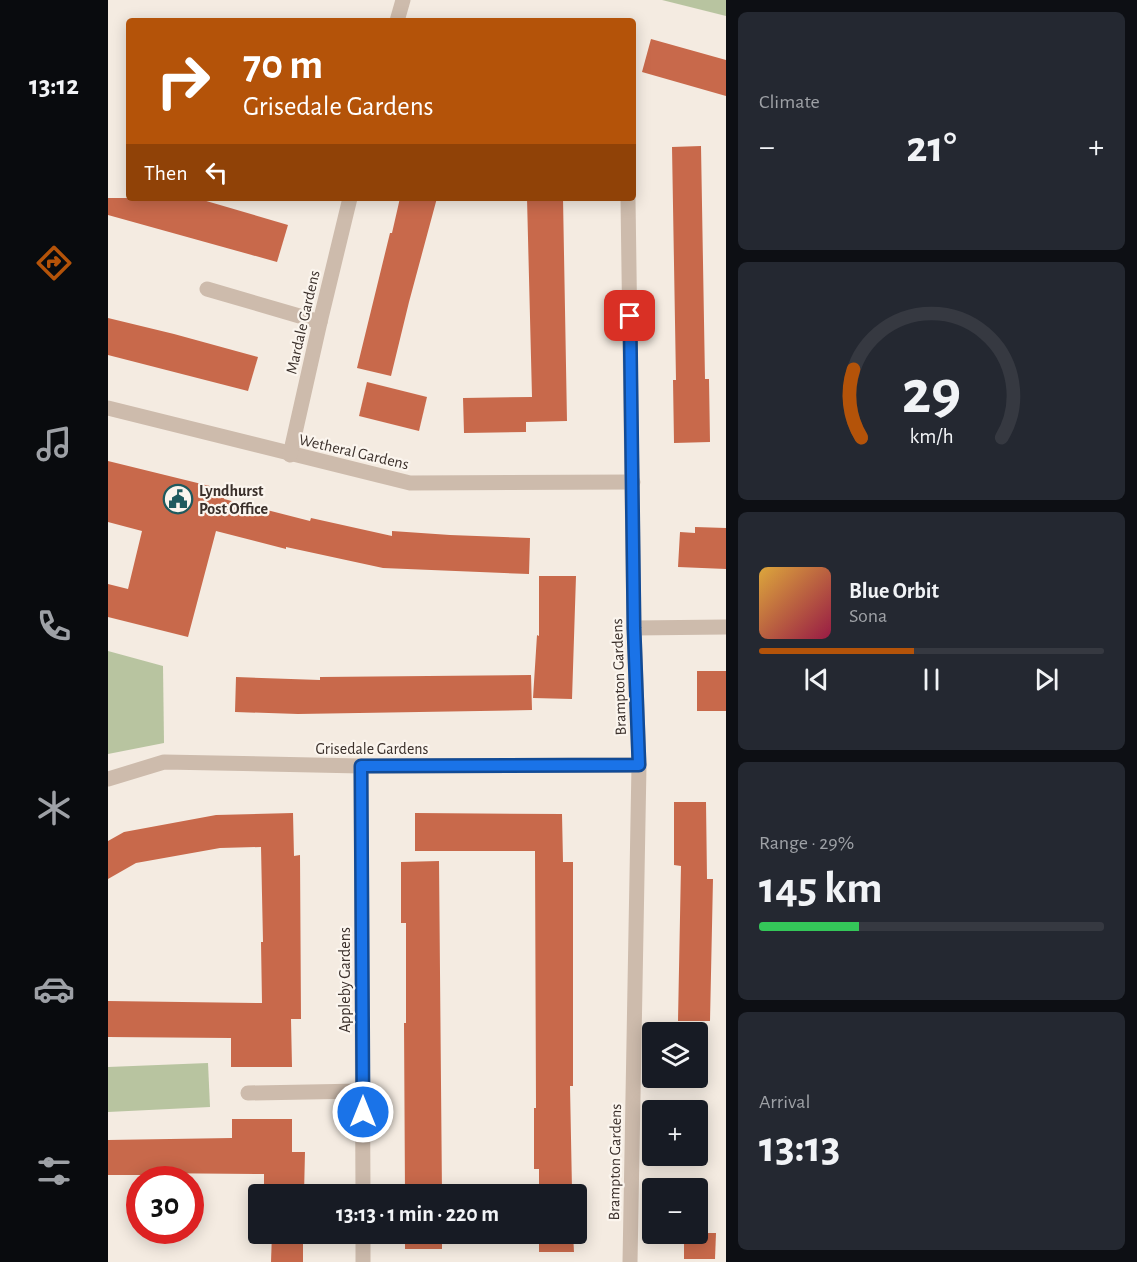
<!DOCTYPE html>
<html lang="en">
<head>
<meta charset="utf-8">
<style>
	:root { --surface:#171b24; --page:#242831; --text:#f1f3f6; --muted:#9ea1a6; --line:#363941; --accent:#b45309 }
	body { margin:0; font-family:"Alegreya Sans",sans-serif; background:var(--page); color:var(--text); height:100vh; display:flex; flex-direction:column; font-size:22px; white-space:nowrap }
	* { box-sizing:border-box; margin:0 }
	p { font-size:20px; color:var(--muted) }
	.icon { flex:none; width:33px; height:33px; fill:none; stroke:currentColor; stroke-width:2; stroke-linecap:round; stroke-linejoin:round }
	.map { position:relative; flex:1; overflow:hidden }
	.sheet { display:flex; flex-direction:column; gap:12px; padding:12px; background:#0d0f14; width:411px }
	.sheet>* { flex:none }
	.top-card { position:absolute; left:18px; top:18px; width:510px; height:183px; border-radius:6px; box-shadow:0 3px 15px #0003; background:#b45309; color:#fff; overflow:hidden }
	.controls { position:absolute; left:534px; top:1022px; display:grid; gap:12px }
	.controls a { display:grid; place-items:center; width:66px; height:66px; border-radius:6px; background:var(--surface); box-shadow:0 3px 15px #0003; font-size:30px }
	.speed { position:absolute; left:18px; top:1166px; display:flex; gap:12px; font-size:30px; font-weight:700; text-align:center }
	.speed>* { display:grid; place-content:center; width:78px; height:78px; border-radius:50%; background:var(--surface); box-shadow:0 3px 15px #0003; line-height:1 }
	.speed .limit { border:9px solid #d22; background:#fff; color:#111 }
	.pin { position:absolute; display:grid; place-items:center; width:51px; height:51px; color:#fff; margin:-26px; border-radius:12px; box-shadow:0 3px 9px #0006 }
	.me { position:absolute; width:66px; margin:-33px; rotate:0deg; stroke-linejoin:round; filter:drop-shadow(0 0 4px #0008) }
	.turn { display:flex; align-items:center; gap:21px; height:126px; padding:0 18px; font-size:27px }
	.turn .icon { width:78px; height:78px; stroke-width:2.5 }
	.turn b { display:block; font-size:42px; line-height:51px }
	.then { display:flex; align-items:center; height:57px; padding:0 18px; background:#0003; gap:12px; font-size:22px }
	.big { font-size:45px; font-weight:700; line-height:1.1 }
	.sheet .card { flex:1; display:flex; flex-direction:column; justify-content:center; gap:9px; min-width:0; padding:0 21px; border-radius:9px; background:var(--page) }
	.sheet .dial { align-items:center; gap:0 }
	.dial svg { height:156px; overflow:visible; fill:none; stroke:var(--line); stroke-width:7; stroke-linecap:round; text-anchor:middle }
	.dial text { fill:var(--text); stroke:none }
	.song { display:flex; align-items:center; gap:18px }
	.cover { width:72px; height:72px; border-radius:9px; background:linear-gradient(135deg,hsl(40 70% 55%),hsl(340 70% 35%)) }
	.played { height:6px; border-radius:3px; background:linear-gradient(90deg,var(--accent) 45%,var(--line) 45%) }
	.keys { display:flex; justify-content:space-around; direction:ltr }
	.heat { display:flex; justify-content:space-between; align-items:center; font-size:33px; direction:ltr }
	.charge { height:9px; border-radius:4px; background:linear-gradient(90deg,#34c759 29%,var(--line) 0) }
	.trip { position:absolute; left:140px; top:1184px; width:339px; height:60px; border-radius:6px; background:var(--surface); box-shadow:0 3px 15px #0003; font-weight:700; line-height:60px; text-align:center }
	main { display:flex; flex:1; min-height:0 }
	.tabs { display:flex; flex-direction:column; width:108px; justify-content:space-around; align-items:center; background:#090b0e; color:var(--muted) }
	.tabs .icon { width:42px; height:42px }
	.tabs .on { color:var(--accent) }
	.tabs b { font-size:27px; color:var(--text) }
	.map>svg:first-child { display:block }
</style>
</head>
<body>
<main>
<nav class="tabs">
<b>13:12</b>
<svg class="icon on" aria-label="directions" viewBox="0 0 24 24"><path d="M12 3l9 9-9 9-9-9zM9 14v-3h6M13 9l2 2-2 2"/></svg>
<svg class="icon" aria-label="music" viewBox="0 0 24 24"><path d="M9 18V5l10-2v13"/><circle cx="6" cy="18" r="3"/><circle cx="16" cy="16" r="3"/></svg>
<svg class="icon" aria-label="phone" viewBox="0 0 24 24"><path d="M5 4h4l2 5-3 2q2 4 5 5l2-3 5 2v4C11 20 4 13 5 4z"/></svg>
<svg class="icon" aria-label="climate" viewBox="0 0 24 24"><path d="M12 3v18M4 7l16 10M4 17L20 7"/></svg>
<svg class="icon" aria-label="car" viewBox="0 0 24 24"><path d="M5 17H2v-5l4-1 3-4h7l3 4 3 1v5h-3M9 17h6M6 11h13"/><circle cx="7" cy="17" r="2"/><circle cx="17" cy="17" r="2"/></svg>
<svg class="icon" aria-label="filters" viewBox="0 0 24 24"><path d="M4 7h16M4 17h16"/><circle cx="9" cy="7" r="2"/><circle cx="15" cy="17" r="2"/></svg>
</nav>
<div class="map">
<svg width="618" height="1262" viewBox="0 0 618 1262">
	<rect width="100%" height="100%" fill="#f4ebe1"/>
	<!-- green -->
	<g fill="#b8c4a0">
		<path d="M554,0H618V16Z"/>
		<path d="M0,651L55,666L56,743L0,754Z"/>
		<path d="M100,1063L102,1107L0,1112V1067Z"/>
	</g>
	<!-- building -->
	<g fill="#c8694b">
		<path d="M543,39L618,60V96L534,72Z"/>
		<path d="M593,146L597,379H601L602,442L566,443L565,380H568L564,147Z"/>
		<path d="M0,198H88L180,225L169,262L0,215Z"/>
		<path d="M292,198H329L301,302L283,376L249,368L282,233H284Z"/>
		<path d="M419,198H455L459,421L418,422V432L356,433L355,398L424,397Z"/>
		<path d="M0,318L66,334L150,357L140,391L0,355Z"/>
		<path d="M259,382L319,397L311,431L251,416Z"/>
		<path d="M0,461L118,490L116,499L202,521L203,518L284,536V531L342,535L422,538L421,574L275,568L178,547V549L108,531L80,637L0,617V584L20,589L34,531L0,522Z"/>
		<path d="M587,527L618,528V569L570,567L572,532L587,533Z"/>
		<path d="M431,576H468L464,699L425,698L429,635L431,636Z"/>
		<rect x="589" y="671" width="29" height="40"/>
		<path d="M423,675L424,710L190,714L127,712L128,677L212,680V677Z"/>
		<path d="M566,802H598L599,879H605L602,1021H570L573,866L566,865Z"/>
		<path d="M185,813L186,856L192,855L193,1019H183L184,1067H123V1038L0,1037V1001L154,1003L153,942H155L153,847L112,848L28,863L0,879V841L16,832L108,815Z"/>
		<path d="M307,813L454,814L455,862H465V1086H462L464,1190H465V1194H431V1169H426V1108H428L427,851H307Z"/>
		<path d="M331,861L334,1194H297L296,1023H298V923H293V862Z"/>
		<path d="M124,1119H184V1152H197L196,1194H156V1174L36,1173V1175H0V1140L124,1138Z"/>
		<path d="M164,1233H195V1262H163Z"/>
		<rect x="297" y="1233" width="37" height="16"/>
		<path d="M431,1233H465L466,1252H431Z"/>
		<path d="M576,1233H608L607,1259H576Z"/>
	</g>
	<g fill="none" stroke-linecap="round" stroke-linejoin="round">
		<!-- minor -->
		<g stroke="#cdbbac" stroke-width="15">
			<path d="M289,21L295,0"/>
			<path d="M520,198L526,628L531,765L522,1262"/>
			<path d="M99,289L212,322"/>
			<path d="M0,408L302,483L525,482"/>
			<path d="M182,455L212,322L242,198"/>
			<path d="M526,628L618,627"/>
			<path d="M253,766L255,1194"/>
			<path d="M0,779L56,762L253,766L531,765"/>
			<path d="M140,1093L254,1091"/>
			<path d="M255,1233V1262"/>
		</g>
	</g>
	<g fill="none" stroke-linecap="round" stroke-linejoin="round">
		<!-- route casing -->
		<g stroke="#114b97" stroke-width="15">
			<path id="route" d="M255,1112L253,766L531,765L526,628L522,316"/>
		</g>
		<!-- route -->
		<use href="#route" stroke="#1a73e8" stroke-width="10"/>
	</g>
	<!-- icons -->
	<defs>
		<g id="civic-ring" transform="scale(1.5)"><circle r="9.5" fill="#fbf5ee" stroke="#1f5a5e" stroke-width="1.5"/><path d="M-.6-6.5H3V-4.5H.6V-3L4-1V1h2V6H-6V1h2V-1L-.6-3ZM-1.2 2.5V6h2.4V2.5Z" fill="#1f5a5e"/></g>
	</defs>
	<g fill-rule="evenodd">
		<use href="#civic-ring" x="70" y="499"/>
	</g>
	<g text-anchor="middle" stroke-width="4.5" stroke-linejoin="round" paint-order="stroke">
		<!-- street labels -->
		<g font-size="16" fill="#3b302b" stroke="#fbf5ee">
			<text transform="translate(194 322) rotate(-77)" y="6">Mardale Gardens</text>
			<text transform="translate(246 451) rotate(13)" y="6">Wetheral Gardens</text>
			<text transform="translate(510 677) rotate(-92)" y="6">Brampton Gardens</text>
			<text x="264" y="754">Grisedale Gardens</text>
			<text transform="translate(236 980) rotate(-90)" y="6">Appleby Gardens</text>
			<text transform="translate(506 1162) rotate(-89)" y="6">Brampton Gardens</text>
		</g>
		<!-- poi labels -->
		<g font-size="16" font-weight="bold" fill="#3b302b" stroke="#fbf5ee" text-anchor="start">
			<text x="91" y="496">Lyndhurst<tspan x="91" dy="18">Post Office</tspan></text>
		</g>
	</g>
</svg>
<div class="controls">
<a><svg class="icon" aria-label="layers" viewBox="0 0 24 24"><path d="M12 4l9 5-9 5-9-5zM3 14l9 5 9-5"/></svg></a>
<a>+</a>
<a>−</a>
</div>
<div class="speed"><div class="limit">30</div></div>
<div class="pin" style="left:522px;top:316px;background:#d93025"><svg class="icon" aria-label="arrive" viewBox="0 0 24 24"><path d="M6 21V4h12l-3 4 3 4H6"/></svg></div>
<svg class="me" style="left:255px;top:1112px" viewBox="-20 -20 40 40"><circle r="17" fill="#1a73e8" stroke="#fff" stroke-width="3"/><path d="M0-11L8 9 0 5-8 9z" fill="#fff"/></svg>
<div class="trip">13:13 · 1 min · 220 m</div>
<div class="top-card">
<div class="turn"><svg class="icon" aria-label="right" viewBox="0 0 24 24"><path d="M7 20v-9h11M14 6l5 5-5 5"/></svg><div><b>70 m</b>Grisedale Gardens</div></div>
<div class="then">Then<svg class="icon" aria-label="left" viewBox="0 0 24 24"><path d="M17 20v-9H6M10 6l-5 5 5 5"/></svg></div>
</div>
</div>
<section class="sheet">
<div class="card"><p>Climate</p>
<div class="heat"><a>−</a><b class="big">21°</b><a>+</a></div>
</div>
<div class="card dial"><svg viewBox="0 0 100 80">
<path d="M14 69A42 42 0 1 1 86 69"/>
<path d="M14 69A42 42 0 0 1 10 34" stroke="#b45309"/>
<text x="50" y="56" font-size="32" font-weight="700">29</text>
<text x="50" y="72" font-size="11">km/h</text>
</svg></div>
<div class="card">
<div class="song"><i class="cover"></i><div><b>Blue Orbit</b><p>Sona</p></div></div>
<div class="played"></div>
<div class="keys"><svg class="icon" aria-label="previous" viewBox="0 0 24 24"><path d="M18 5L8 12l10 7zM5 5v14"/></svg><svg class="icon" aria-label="pause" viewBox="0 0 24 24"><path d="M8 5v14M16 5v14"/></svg><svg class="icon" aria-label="next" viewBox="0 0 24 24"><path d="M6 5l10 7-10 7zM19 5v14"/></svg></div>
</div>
<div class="card"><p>Range · 29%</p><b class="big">145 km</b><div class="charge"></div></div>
<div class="card"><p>Arrival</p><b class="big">13:13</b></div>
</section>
</main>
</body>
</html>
